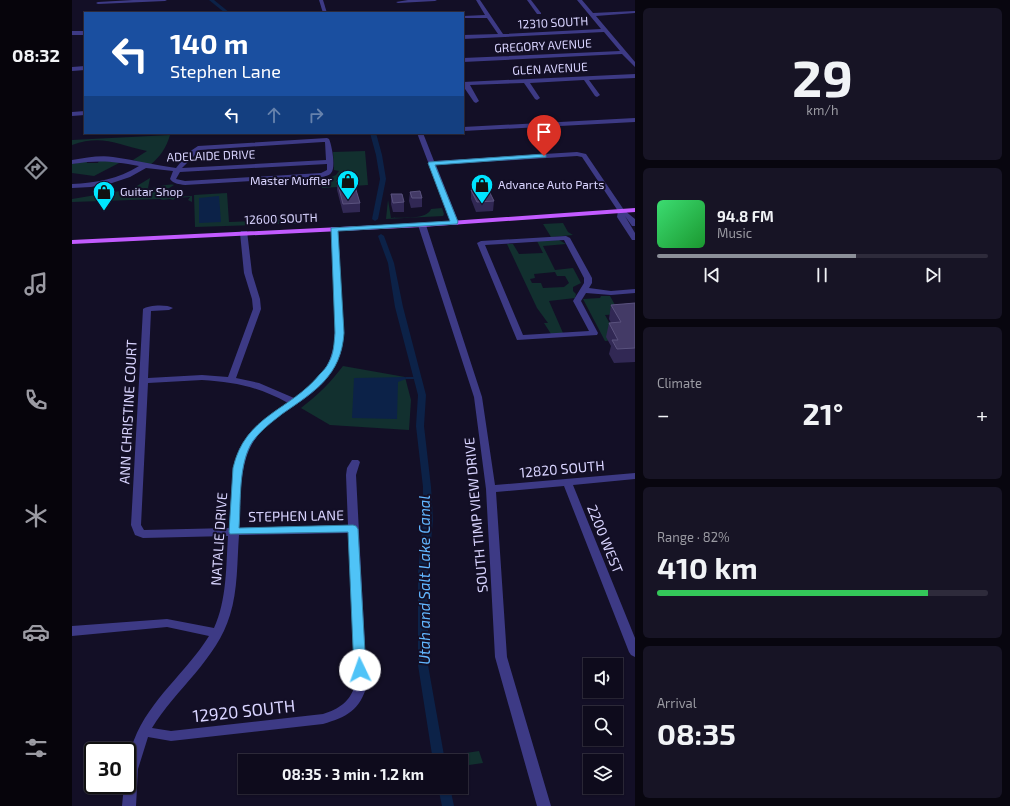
<!DOCTYPE html>
<html lang="en">
<head>
<meta charset="utf-8">
<style>
	:root { --surface:#0e0b1c; --page:#171425; --text:#f1f3f6; --muted:#9b9ba3; --line:#2e2b3b; --accent:#8c9099 }
	body { margin:0; font-family:"Exo 2",sans-serif; background:var(--page); color:var(--text); height:100vh; display:flex; flex-direction:column; font-size:15px; white-space:nowrap }
	* { box-sizing:border-box; margin:0 }
	p { font-size:13px; color:var(--muted) }
	.icon { flex:none; width:22px; height:22px; fill:none; stroke:currentColor; stroke-width:2; stroke-linecap:round; stroke-linejoin:round }
	.map { position:relative; flex:1; overflow:hidden }
	.panel { display:flex; flex-direction:column; gap:8px; padding:8px; background:#08060f; width:375px }
	.panel>* { flex:none }
	.top-card { position:absolute; left:12px; top:12px; width:380px; height:122px; border-radius:0px; box-shadow:0 1px 3px #0004,0 0 0 1px var(--line); background:#1a4fa0; color:#fff; overflow:hidden }
	.controls { position:absolute; left:511px; top:658px; display:grid; gap:8px }
	.controls a { display:grid; place-items:center; width:40px; height:40px; border-radius:0px; background:var(--surface); box-shadow:0 1px 3px #0004,0 0 0 1px var(--line); font-size:20px }
	.speed { position:absolute; left:12px; top:742px; display:flex; gap:8px; font-size:20px; font-weight:700; text-align:center }
	.speed>* { display:grid; place-content:center; width:52px; height:52px; border-radius:50%; background:var(--surface); box-shadow:0 1px 3px #0004,0 0 0 1px var(--line); line-height:1 }
	.speed .limit { border:2px solid #111; border-radius:6px; background:#fff; color:#111 }
	.pin { position:absolute; display:grid; place-items:center; width:34px; height:34px; color:#fff; margin:-41px -17px; border-radius:50% 50% 50% 0; rotate:-45deg; box-shadow:0 0 4px #0007 }
	.pin .icon { rotate:45deg }
	.me { position:absolute; width:44px; margin:-22px; rotate:357deg; stroke-linejoin:round; filter:drop-shadow(0 0 3px #0008) }
	.turn { display:flex; align-items:center; gap:14px; height:84px; padding:0 20px; font-size:18px }
	.turn .icon { width:52px; height:52px; stroke-width:2.5 }
	.turn b { display:block; font-size:28px; line-height:34px }
	.lanes { display:flex; align-items:center; height:38px; padding:0 20px; background:#0003; justify-content:center; gap:20px; direction:ltr }
	.lanes .off { opacity:.35 }
	.big { font-size:30px; font-weight:700; line-height:1.1 }
	.panel .widget { flex:1; display:flex; flex-direction:column; justify-content:center; gap:6px; min-width:0; padding:0 14px; border-radius:6px; background:var(--page) }
	.panel .dial { align-items:center; gap:0 }
	.dial b { font-size:52px; line-height:1 }
	.song { display:flex; align-items:center; gap:12px }
	.cover { width:48px; height:48px; border-radius:6px; background:linear-gradient(135deg,hsl(140 70% 55%),hsl(130 70% 35%)) }
	.played { height:4px; border-radius:2px; background:linear-gradient(90deg,var(--accent) 60%,var(--line) 60%) }
	.keys { display:flex; justify-content:space-around; direction:ltr }
	.heat { display:flex; justify-content:space-between; align-items:center; font-size:22px; direction:ltr }
	.charge { height:6px; border-radius:3px; background:linear-gradient(90deg,#34c759 82%,var(--line) 0) }
	.trip { position:absolute; left:166px; top:754px; width:230px; height:40px; border-radius:0px; background:var(--surface); box-shadow:0 1px 3px #0004,0 0 0 1px var(--line); font-weight:700; line-height:40px; text-align:center }
	main { display:flex; flex:1; min-height:0 }
	.tab-bar { display:flex; flex-direction:column; width:72px; justify-content:space-around; align-items:center; background:#06040b; color:var(--muted) }
	.tab-bar .icon { width:28px; height:28px }
	.tab-bar .on { color:var(--accent) }
	.tab-bar b { font-size:18px; color:var(--text) }
	.map>svg:first-child { display:block }
</style>
</head>
<body>
<main>
<nav class="tab-bar">
<b>08:32</b>
<svg class="icon on" aria-label="directions" viewBox="0 0 24 24"><path d="M12 3l9 9-9 9-9-9zM9 14v-3h6M13 9l2 2-2 2"/></svg>
<svg class="icon" aria-label="music" viewBox="0 0 24 24"><path d="M9 18V5l10-2v13"/><circle cx="6" cy="18" r="3"/><circle cx="16" cy="16" r="3"/></svg>
<svg class="icon" aria-label="phone" viewBox="0 0 24 24"><path d="M5 4h4l2 5-3 2q2 4 5 5l2-3 5 2v4C11 20 4 13 5 4z"/></svg>
<svg class="icon" aria-label="climate" viewBox="0 0 24 24"><path d="M12 3v18M4 7l16 10M4 17L20 7"/></svg>
<svg class="icon" aria-label="car" viewBox="0 0 24 24"><path d="M5 17H2v-5l4-1 3-4h7l3 4 3 1v5h-3M9 17h6M6 11h13"/><circle cx="7" cy="17" r="2"/><circle cx="17" cy="17" r="2"/></svg>
<svg class="icon" aria-label="filters" viewBox="0 0 24 24"><path d="M4 7h16M4 17h16"/><circle cx="9" cy="7" r="2"/><circle cx="15" cy="17" r="2"/></svg>
</nav>
<div class="map">
<svg width="563" height="806" viewBox="0 0 563 806">
	<rect width="100%" height="100%" fill="#130f26"/>
	<!-- green -->
	<g fill="#12302f" fill-rule="evenodd">
		<path d="M98,135C94,148 89,156 78,165L61,160L75,151C45,145 31,134 0,145V140Z"/>
		<path d="M293,151L296,185L250,188L248,178L252,177L255,179L264,175L267,171L262,170L261,152Z"/>
		<path d="M27,160L49,162L22,176L0,173V164L15,161V163H26Z"/>
		<path d="M78,178L76,188C84,189 96,183 102,185L94,190V197L120,196V202L116,200L118,197L104,198L101,200L98,199L91,200L88,199L0,202V199L60,189Z"/>
		<path d="M155,193L157,222L185,221V225L123,227L122,195Z"/>
		<path d="M316,200L319,218C330,217 355,220 359,209L370,208L372,214L371,216L314,219Z"/>
		<path d="M222,216H225L226,224H197L196,220L222,218Z"/>
		<path d="M491,223L496,232L501,235L479,237L471,224Z"/>
		<path d="M487,240L494,244L471,246L483,270L501,268L509,283L501,287V291L504,294L503,298L477,301L491,333L479,334L472,323H476L465,308L435,244H441L447,254L471,253L465,241ZM483,272L485,276H493L497,283L492,287L471,288L469,283H460L458,279L463,278L462,274Z"/>
		<path d="M529,296H538L548,314L533,315L547,340L533,341L511,299L528,298Z"/>
		<path d="M271,366L333,377L339,400L337,430L258,425L229,408C246,395 259,382 271,366Z"/>
		<path d="M407,751L411,763L397,765L394,753Z"/>
	</g>
	<!-- water -->
	<g fill="#0c2248">
		<path d="M147,196L149,222L127,223V198Z"/>
		<path d="M333,377L334,379L326,382L325,419L280,418L282,378Z"/>
	</g>
	<g fill="none" stroke-linecap="round" stroke-linejoin="round">
		<!-- stream -->
		<path stroke="#0c2248" stroke-width="2" d="M334,378H345"/>
		<!-- canal -->
		<g fill="#0c2248" fill-rule="evenodd">
			<path d="M137,0H142L158,13H153Z"/>
			<path d="M298,133H304L310,155L314,179L306,219L303,221L300,219L308,179L304,155Z"/>
			<path d="M309,234L312,236L322,263L331,307L354,395L352,426L359,487L361,520L356,573V665L373,761H361L346,665V573L351,520V487L344,426L346,395L323,307L316,263L306,236Z"/>
			<path d="M366,787H378L382,806H370Z"/>
		</g>
		<!-- minor -->
		<g fill="#3d3a85" fill-rule="evenodd">
			<path d="M61,0H95L93,1L26,4L24,3L26,2Z"/>
			<path d="M247,0H251L255,13H251Z"/>
			<path d="M336,0H365L363,1L326,3L324,2Z"/>
			<path d="M404,0H408L431,34L529,29L505,0H510L521,13L563,11V13L524,16L563,62V67L550,54L391,62V58L548,51L532,32L391,39V35L426,34L415,18H391V16L413,15Z"/>
			<path d="M455,0H459L469,13V14H465Z"/>
			<rect x="0" y="31" width="13" height="4"/>
			<path d="M13,66V70L0,71V67Z"/>
			<path d="M563,74V78L517,80L528,95L525,97L523,96L512,80L458,83L468,98L465,100L463,99L452,83L398,85L407,101L404,103L402,102L391,86V82Z"/>
			<path d="M13,111V115L0,116V112Z"/>
			<path d="M563,118V122L391,131V127Z"/>
			<path d="M345,133H351L362,161L505,152L514,154L552,210L563,219V226H560L553,216L563,233V240H560L545,217L546,211L510,157L505,156L364,165L387,223L386,225H380Z"/>
			<path d="M255,138L257,139C260,145 264,169 259,173C257,176 253,176 250,177L113,185C106,184 102,184 98,179L101,171L74,168L58,177L40,183L19,187L0,188V184C24,183 46,179 67,166C40,161 27,160 0,164V160C13,158 28,155 41,157C62,160 83,165 104,168L117,152L126,146ZM251,142H253L254,160L110,168L128,150ZM255,164V170L249,173L113,181L104,179L108,172Z"/>
			<path d="M347,223H353L354,225L410,397L423,485L563,473V479L501,485L563,638V657L559,655L557,652L492,486L424,492L435,657L479,806H465L423,657L414,489L402,397L346,225Z"/>
			<path d="M259,227H265L266,237C268,255 268,274 269,292C270,313 275,335 268,355C252,403 194,410 177,450C167,474 169,502 167,528L276,525L274,475L275,468L280,460H286L288,462L284,475L295,685C288,710 275,717 251,724L99,741L76,737L66,769L64,806H50L52,785H55C55,778 54,771 55,763C56,756 59,747 62,740C78,699 114,673 137,636L95,627L0,636V626L95,619L142,628C155,600 154,566 156,536L71,538L63,535L59,525L71,309C76,305 95,304 101,308L97,310L79,311L76,378L130,375L156,377L181,309L180,299L172,273L168,233L169,231H175L180,273L188,299L189,309L164,378L187,383L222,398L236,388L248,376L257,362L262,346L263,328ZM130,380C163,382 187,387 216,403L193,419L180,431L168,448L161,468L157,528L72,530L69,525L76,383ZM277,533L283,685C278,702 267,709 251,714L99,731L80,728C104,689 145,659 158,615C166,590 165,561 167,535Z"/>
			<path d="M494,236L498,238L520,278V283L517,288L539,291L563,289V293L539,295L514,293L509,301L526,333L525,335L445,340L405,243L409,241ZM492,240L512,278V283L501,301L517,331L451,335L413,245Z"/>
		</g>
		<!-- major -->
		<path fill="#c25bff" fill-rule="evenodd" d="M563,208V212L350,227L0,244V240L350,223Z"/>
	</g>
	<!-- wall -->
	<g fill="#312854">
		<path d="M265,181L288,203V212L271,213L265,190Z"/>
		<path d="M399,190L422,201L421,211L404,212L399,199Z"/>
		<path d="M338,192L350,198V207L339,208L337,201Z"/>
		<path d="M319,194L332,202V212H321L319,204Z"/>
		<path d="M563,303V362L542,363L537,354L539,346L534,337L537,323H539L537,319L539,305Z"/>
	</g>
	<!-- building -->
	<g fill="#433a66" stroke="#5a527e">
		<path d="M281,180L288,203L271,204L265,181Z"/>
		<path d="M416,189L422,201L405,202L399,190Z"/>
		<path d="M348,191L350,198H340L338,192Z"/>
		<path d="M319,194H330L332,202L321,203Z"/>
		<path d="M563,303V348L545,349L540,340H546L537,323L549,322L539,305Z"/>
	</g>
	<!-- route -->
	<path fill="#4fc3f7" stroke="#337fa1" d="M472,154L474,155V157L363,165L386,222L385,224L266,231L272,333C269,376 243,391 210,414C200,422 189,430 181,441C166,463 169,502 167,528L281,525L284,526L286,529L294,670L292,674L288,675L284,674L282,670L276,532L158,534L157,532L161,468C173,415 218,411 248,374C251,371 255,367 257,362C262,353 262,343 263,333L259,228L378,221L356,163L357,162Z"/>
	<!-- icons -->
	<defs>
		<g id="shop-pin" transform="scale(1.15)"><path d="M0 17L-7.5 6A9.5 9.5 0 1 1 7.5 6Z" fill="#00e5ff" stroke="#130f26"/><path d="M-5-2.5h2.3a2.7 3.5 0 0 1 5.4 0H5L5.5 6h-11ZM-1.5-2.5h3a1.5 2.3 0 0 0-3 0Z" fill="#111"/></g>
	</defs>
	<g fill-rule="evenodd">
		<use href="#shop-pin" x="276" y="181"/>
		<use href="#shop-pin" x="410" y="185"/>
		<use href="#shop-pin" x="32" y="192"/>
	</g>
	<g text-anchor="middle" stroke-width="4" stroke-linejoin="round" paint-order="stroke">
		<!-- far-street labels -->
		<g font-size="12" fill="#d9d4ff" stroke="#130f26">
			<text transform="translate(481 23) rotate(-3)" y="4">12310 SOUTH</text>
			<text transform="translate(471 46) rotate(-3)" y="4">GREGORY AVENUE</text>
			<text transform="translate(478 69) rotate(-3)" y="4">GLEN AVENUE</text>
			<text transform="translate(139 156) rotate(-2)" y="4">ADELAIDE DRIVE</text>
			<text transform="translate(209 219) rotate(-2)" y="4">12600 SOUTH</text>
		</g>
		<!-- far-poi labels -->
		<g font-size="12" fill="#d9d4ff" stroke="#130f26" text-anchor="start">
			<text x="260" y="185" text-anchor="end">Master Muffler</text>
			<text x="426" y="189">Advance Auto Parts</text>
			<text x="48" y="196">Guitar Shop</text>
		</g>
		<!-- street labels -->
		<g font-size="14" fill="#d9d4ff" stroke="#130f26">
			<text transform="translate(56 412) rotate(-87)" y="5">ANN CHRISTINE COURT</text>
			<text transform="translate(490 469) rotate(-5)" y="5">12820 SOUTH</text>
			<text transform="translate(404 515) rotate(-95)" y="5">SOUTH TIMP VIEW DRIVE</text>
			<text transform="translate(224 516) rotate(-1)" y="5">STEPHEN LANE</text>
			<text transform="translate(147 539) rotate(-86)" y="5">NATALIE DRIVE</text>
			<text transform="translate(533 539) rotate(68)" y="5">2200 WEST</text>
		</g>
		<!-- water labels -->
		<g font-size="15" font-style="italic" fill="#62b6ff" stroke="#130f26">
			<text transform="translate(353 580) rotate(-90)" y="5">Utah and Salt Lake Canal</text>
		</g>
		<!-- near-street labels -->
		<g font-size="17" fill="#d9d4ff" stroke="#130f26">
			<text transform="translate(172 711) rotate(-6)" y="6">12920 SOUTH</text>
		</g>
	</g>
</svg>
<div class="controls">
<a><svg class="icon" aria-label="sound" viewBox="0 0 24 24"><path d="M4 9h4l5-4v14l-5-4H4zM17 9q2 3 0 6"/></svg></a>
<a><svg class="icon" aria-label="search" viewBox="0 0 24 24"><circle cx="10" cy="10" r="6"/><path d="M15 15l6 6"/></svg></a>
<a><svg class="icon" aria-label="layers" viewBox="0 0 24 24"><path d="M12 4l9 5-9 5-9-5zM3 14l9 5 9-5"/></svg></a>
</div>
<div class="speed"><div class="limit">30</div></div>
<div class="pin" style="left:472px;top:156px;background:#d93025"><svg class="icon" aria-label="arrive" viewBox="0 0 24 24"><path d="M6 21V4h12l-3 4 3 4H6"/></svg></div>
<svg class="me" style="left:288px;top:670px" viewBox="-20 -20 40 40"><circle r="19" fill="#fff"/><path d="M0-13L10 11 0 6-10 11z" fill="#4fc3f7"/></svg>
<div class="trip">08:35 · 3 min · 1.2 km</div>
<div class="top-card">
<div class="turn"><svg class="icon" aria-label="left" viewBox="0 0 24 24"><path d="M17 20v-9H6M10 6l-5 5 5 5"/></svg><div><b>140 m</b>Stephen Lane</div></div>
<div class="lanes"><svg class="icon" aria-label="left" viewBox="0 0 24 24"><path d="M17 20v-9H6M10 6l-5 5 5 5"/></svg><svg class="icon off" aria-label="ahead" viewBox="0 0 24 24"><path d="M12 20V5M6 11l6-6 6 6"/></svg><svg class="icon off" aria-label="right" viewBox="0 0 24 24"><path d="M7 20v-9h11M14 6l5 5-5 5"/></svg></div>
</div>
</div>
<section class="panel">
<div class="widget dial"><b>29</b><p>km/h</p></div>
<div class="widget">
<div class="song"><i class="cover"></i><div><b>94.8 FM</b><p>Music</p></div></div>
<div class="played"></div>
<div class="keys"><svg class="icon" aria-label="previous" viewBox="0 0 24 24"><path d="M18 5L8 12l10 7zM5 5v14"/></svg><svg class="icon" aria-label="pause" viewBox="0 0 24 24"><path d="M8 5v14M16 5v14"/></svg><svg class="icon" aria-label="next" viewBox="0 0 24 24"><path d="M6 5l10 7-10 7zM19 5v14"/></svg></div>
</div>
<div class="widget"><p>Climate</p>
<div class="heat"><a>−</a><b class="big">21°</b><a>+</a></div>
</div>
<div class="widget"><p>Range · 82%</p><b class="big">410 km</b><div class="charge"></div></div>
<div class="widget"><p>Arrival</p><b class="big">08:35</b></div>
</section>
</main>
</body>
</html>
